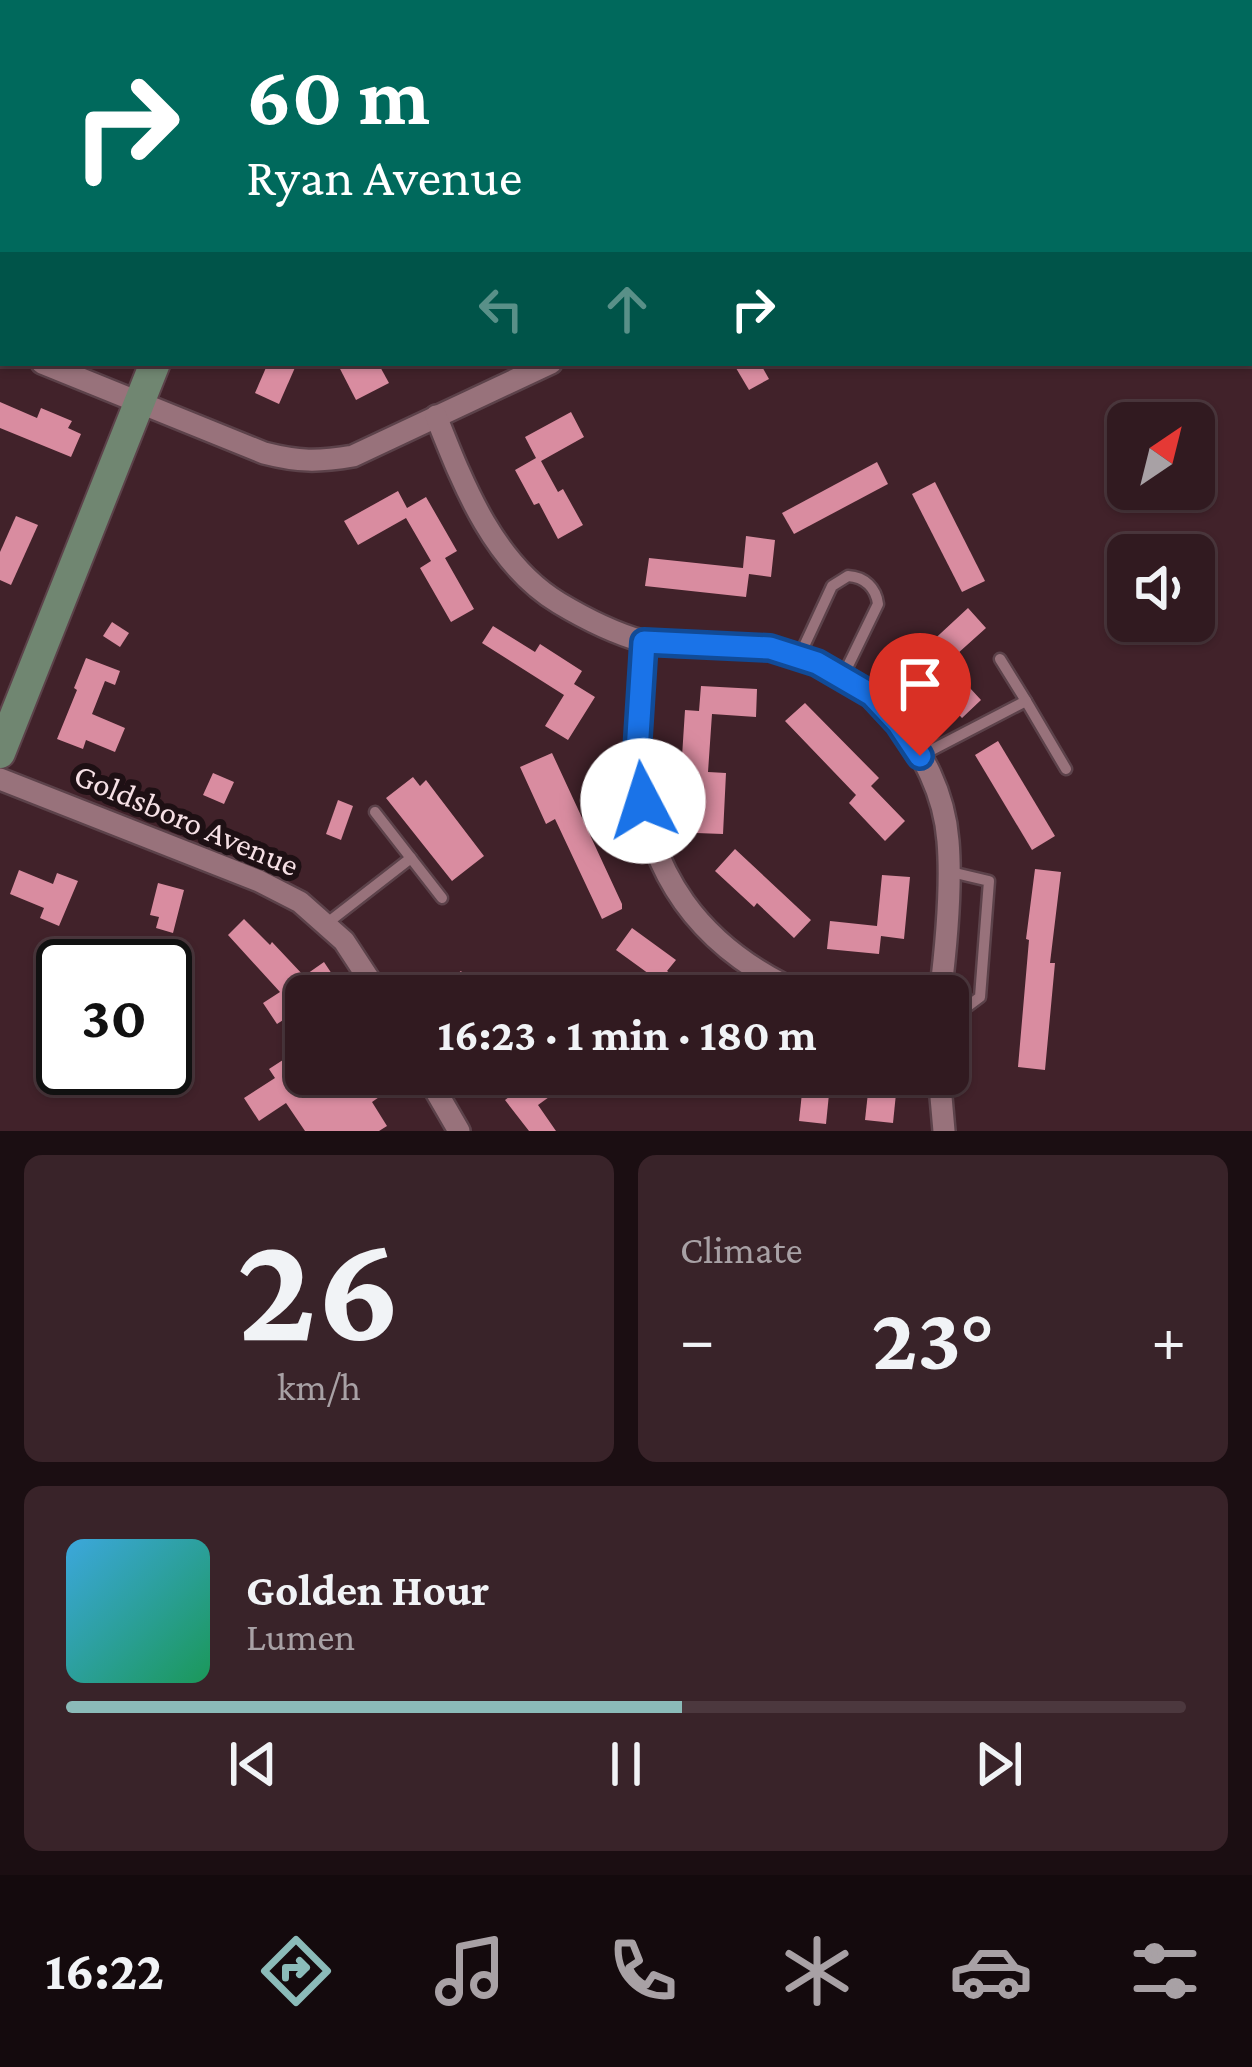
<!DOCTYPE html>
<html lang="en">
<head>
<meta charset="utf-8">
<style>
	:root { --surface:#311a20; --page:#392329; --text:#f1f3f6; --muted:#a8a1a5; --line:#4c383e; --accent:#8bbbb9 }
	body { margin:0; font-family:"Crimson Pro",serif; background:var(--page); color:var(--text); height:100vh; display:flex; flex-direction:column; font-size:45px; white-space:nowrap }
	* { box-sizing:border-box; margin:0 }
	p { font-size:39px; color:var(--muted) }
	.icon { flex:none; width:66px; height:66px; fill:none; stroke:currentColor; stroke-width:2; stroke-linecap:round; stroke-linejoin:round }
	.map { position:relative; height:1131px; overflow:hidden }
	.panel { display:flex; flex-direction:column; gap:24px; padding:24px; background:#1b0e12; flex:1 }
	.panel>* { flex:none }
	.top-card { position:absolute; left:0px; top:0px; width:1254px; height:366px; box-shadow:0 3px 9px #0004,0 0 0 3px var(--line); background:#00695c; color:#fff; overflow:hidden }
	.needle { width:78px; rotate:35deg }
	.tools { position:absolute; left:1107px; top:402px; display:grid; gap:24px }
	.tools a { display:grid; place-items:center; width:108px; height:108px; border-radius:18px; background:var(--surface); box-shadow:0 3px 9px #0004,0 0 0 3px var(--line); font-size:60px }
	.speed { position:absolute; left:36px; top:939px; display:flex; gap:24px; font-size:60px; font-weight:700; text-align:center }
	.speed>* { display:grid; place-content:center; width:156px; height:156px; border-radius:50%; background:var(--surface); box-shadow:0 3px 9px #0004,0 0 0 3px var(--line); line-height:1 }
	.speed .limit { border:6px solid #111; border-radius:18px; background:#fff; color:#111 }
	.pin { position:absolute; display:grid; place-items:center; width:102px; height:102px; color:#fff; margin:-123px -51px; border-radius:50% 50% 50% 0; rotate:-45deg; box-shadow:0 0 12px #0007 }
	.pin .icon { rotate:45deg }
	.me { position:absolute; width:132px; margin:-66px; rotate:355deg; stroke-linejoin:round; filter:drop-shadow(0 0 9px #0008) }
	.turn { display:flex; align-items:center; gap:42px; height:252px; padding:0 48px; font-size:54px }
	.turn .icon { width:156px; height:156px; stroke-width:2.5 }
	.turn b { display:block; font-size:84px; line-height:102px }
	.lanes { display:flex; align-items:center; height:114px; padding:0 48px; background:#0003; justify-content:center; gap:60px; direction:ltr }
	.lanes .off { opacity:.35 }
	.big { font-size:90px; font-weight:700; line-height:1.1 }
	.panel .widget { flex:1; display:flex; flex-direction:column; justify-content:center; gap:18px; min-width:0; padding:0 42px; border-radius:18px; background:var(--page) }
	.panel .dial { align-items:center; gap:0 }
	.dial b { font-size:156px; line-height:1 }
	.song { display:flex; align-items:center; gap:36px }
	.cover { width:144px; height:144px; border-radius:18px; background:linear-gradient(135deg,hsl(200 70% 55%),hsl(150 70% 35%)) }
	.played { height:12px; border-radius:6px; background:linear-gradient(90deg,var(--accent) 55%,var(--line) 55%) }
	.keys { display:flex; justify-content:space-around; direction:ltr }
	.heat { display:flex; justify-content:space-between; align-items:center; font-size:66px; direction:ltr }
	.panel .tiles { flex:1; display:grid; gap:24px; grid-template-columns:1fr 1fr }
	.widget:last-child { grid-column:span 2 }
	.trip { position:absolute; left:285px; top:975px; width:684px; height:120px; border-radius:18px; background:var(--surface); box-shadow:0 3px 9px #0004,0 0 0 3px var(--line); font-weight:700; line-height:120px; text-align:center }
	.dock { display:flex; height:192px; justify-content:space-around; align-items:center; background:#140a0d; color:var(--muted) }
	.dock .icon { width:84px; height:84px }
	.dock .on { color:var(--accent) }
	.dock b { font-size:54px; color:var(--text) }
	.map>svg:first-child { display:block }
</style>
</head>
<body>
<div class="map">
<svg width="1252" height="1131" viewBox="0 0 1252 1131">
	<rect width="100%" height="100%" fill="#41222a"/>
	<!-- building -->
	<g fill="#d98ca0">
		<path d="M268,363H297L279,404L255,393Z"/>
		<path d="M337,363H378L389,383L356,400Z"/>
		<path d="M733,363H760L769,379L749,390Z"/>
		<path d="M0,402L37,418L41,408L72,421L68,428L81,434L71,457L0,428Z"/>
		<path d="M571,412L584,437L541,461L558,492L563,489L583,525L558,539L539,503L534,505L515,470L536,458L525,437Z"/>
		<path d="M877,462L888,484L794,534L782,513Z"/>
		<path d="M935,482L985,581L962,592L912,494Z"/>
		<path d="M398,491L407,508L426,497L457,551L445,558L474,609L451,622L420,568L431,561L406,518L358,545L344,521Z"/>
		<path d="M16,516L38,525L11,585L0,580V552Z"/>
		<path d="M746,536L775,540L771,577L749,574L746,597L645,586L649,558L743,568Z"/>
		<path d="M968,608L986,628L947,663L981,700L962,718L924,677L941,662L927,646Z"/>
		<path d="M112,622L129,633L120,647L103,636Z"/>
		<path d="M493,626L535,652L540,644L582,671L574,684L595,697L568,740L545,726L564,695L482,643Z"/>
		<path d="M86,658L120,671L115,685L105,681L92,714L125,728L115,752L86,740L83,749L57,739L77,690L74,688Z"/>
		<path d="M701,686L757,689L756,717L712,714L708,772L726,773L723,834L696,833L699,773L681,772L685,710L699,711Z"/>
		<path d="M805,703L879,778L871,786L905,821L885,841L849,803L856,795L785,721Z"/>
		<path d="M998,741L1055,836L1032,850L975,755Z"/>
		<path d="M552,753L622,904V909L602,919L555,819L546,824L520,767Z"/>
		<path d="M213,773L234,782L224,804L203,795Z"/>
		<path d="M413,777L420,786L426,780L484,856L452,881L386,798Z"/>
		<path d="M338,800L353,806L341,840L326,834Z"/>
		<path d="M735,849L811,920L794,938L757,903L754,907L715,871Z"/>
		<path d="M1035,869L1061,872L1050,963H1055L1045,1070L1018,1067L1029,940L1026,939Z"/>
		<path d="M19,870L53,884L57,873L78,881L59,926L40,918L44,908L10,894Z"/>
		<path d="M882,875L910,877L904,939L881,936L879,954L827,949L830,921L877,926Z"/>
		<path d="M158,883L184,890L173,933L156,928L159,917L150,915Z"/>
		<path d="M244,919L270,945L272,942L304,976L324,962L338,983L319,996H306V1005L277,1024L263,1003L280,992L228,935Z"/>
		<path d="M632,928L676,960L667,971L702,996H656L648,990L656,979L616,950Z"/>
		<path d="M461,971L479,996H450L442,985Z"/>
		<path d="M306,1045V1074H373L385,1093L372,1102L387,1126L379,1131H305L286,1103L259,1121L244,1098L275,1078L269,1069Z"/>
		<path d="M540,1074H543L556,1092L538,1105L556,1131H529L505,1100Z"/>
		<path d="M804,1074H831L826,1124L799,1121Z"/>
		<path d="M870,1074H898L893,1123L865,1120Z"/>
	</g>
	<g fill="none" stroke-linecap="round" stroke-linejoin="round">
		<!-- lane casing -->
		<g stroke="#5c424a" stroke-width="15">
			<g id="lane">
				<path d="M799,657L832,586L848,576C865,577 876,588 878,604L843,676"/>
				<path d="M1000,659L1026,701"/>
				<path d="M920,756L1026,701L1066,769"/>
				<path d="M375,812L442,898"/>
				<path d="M326,924L411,858"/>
				<path d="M948,1006H968L980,997L989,881L951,872"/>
			</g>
		</g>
		<!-- street casing -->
		<g stroke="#5c424a" stroke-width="26">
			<g id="street">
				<path d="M217,0L225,3"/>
				<path d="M710,3L711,0"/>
				<path d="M1251,40H1252"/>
				<path d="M0,346L3,347"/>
				<path d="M42,363L264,453C299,462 318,462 353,456L551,363"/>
				<path d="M436,416C463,484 493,563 559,603C584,618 614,633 642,641C678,650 731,641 769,648C862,663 941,748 948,841C952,889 946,948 940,996"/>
				<path d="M644,642C642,678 636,717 637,753C642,872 701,951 808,996"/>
				<path d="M0,779L259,881L300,902L344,941L380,996"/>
				<path d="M426,1074L459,1131"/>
				<path d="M939,1074L944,1131"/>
			</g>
		</g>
		<!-- secondary casing -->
		<g stroke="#5c424a" stroke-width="34">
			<g id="secondary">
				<path d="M299,3L300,0"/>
				<path d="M0,753L155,363"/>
			</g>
		</g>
		<!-- lane -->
		<use href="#lane" stroke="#98727b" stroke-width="10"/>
		<!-- street -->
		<use href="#street" stroke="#98727b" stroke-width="21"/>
		<!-- secondary -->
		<use href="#secondary" stroke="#708671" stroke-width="30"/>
	</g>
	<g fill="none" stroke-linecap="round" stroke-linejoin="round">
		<!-- route casing -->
		<g stroke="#114b97" stroke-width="30">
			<path id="route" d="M643,801L637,752L644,642L770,648L817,663L872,695L898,723L920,756"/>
		</g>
		<!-- route -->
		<use href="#route" stroke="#1a73e8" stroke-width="21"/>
	</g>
	<g text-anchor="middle" stroke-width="12" stroke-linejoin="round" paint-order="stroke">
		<!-- street labels -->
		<g font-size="33" fill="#f6e0e5" stroke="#1e1014">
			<text transform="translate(187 819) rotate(23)" y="12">Goldsboro Avenue</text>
		</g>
	</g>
</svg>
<div class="tools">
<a><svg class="needle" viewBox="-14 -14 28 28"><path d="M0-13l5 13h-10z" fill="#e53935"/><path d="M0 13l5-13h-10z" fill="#a8a1a5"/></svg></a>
<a><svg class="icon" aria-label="sound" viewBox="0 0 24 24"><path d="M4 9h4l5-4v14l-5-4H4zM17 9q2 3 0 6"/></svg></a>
</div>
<div class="speed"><div class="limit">30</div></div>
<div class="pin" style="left:920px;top:756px;background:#d93025"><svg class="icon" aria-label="arrive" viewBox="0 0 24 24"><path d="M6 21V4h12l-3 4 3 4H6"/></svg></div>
<svg class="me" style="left:643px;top:801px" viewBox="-20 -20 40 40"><circle r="19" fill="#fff"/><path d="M0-13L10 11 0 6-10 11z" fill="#1a73e8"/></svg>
<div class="trip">16:23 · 1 min · 180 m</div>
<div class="top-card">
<div class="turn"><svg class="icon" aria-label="right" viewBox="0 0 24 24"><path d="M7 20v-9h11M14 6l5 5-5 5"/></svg><div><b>60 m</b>Ryan Avenue</div></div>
<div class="lanes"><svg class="icon off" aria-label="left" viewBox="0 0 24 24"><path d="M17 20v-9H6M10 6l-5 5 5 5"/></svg><svg class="icon off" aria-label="ahead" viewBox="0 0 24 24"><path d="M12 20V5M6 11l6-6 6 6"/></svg><svg class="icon" aria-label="right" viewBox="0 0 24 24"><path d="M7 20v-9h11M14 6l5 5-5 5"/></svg></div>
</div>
</div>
<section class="panel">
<div class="tiles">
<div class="widget dial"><b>26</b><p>km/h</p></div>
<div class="widget"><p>Climate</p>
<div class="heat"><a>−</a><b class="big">23°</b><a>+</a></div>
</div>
<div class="widget">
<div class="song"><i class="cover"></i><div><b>Golden Hour</b><p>Lumen</p></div></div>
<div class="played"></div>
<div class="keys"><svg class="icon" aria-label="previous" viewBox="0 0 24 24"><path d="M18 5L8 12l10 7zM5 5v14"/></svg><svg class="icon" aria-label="pause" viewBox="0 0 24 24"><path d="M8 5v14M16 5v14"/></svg><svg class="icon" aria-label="next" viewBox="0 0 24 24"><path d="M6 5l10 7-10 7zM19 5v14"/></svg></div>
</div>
</div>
</section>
<nav class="dock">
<b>16:22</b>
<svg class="icon on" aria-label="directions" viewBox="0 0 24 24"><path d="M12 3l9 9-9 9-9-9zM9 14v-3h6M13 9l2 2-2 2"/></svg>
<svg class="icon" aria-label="music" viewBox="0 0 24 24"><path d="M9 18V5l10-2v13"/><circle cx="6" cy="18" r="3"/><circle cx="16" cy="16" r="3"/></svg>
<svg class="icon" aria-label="phone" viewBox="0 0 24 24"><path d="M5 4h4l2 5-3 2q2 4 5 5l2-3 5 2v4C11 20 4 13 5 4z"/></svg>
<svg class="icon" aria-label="climate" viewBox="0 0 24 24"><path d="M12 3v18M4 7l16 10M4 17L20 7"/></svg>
<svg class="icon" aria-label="car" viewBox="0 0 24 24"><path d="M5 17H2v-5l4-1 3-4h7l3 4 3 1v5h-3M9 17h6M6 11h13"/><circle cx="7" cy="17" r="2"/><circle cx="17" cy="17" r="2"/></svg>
<svg class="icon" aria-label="filters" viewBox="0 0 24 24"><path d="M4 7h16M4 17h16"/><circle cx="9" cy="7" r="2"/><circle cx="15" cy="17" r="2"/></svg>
</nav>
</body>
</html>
